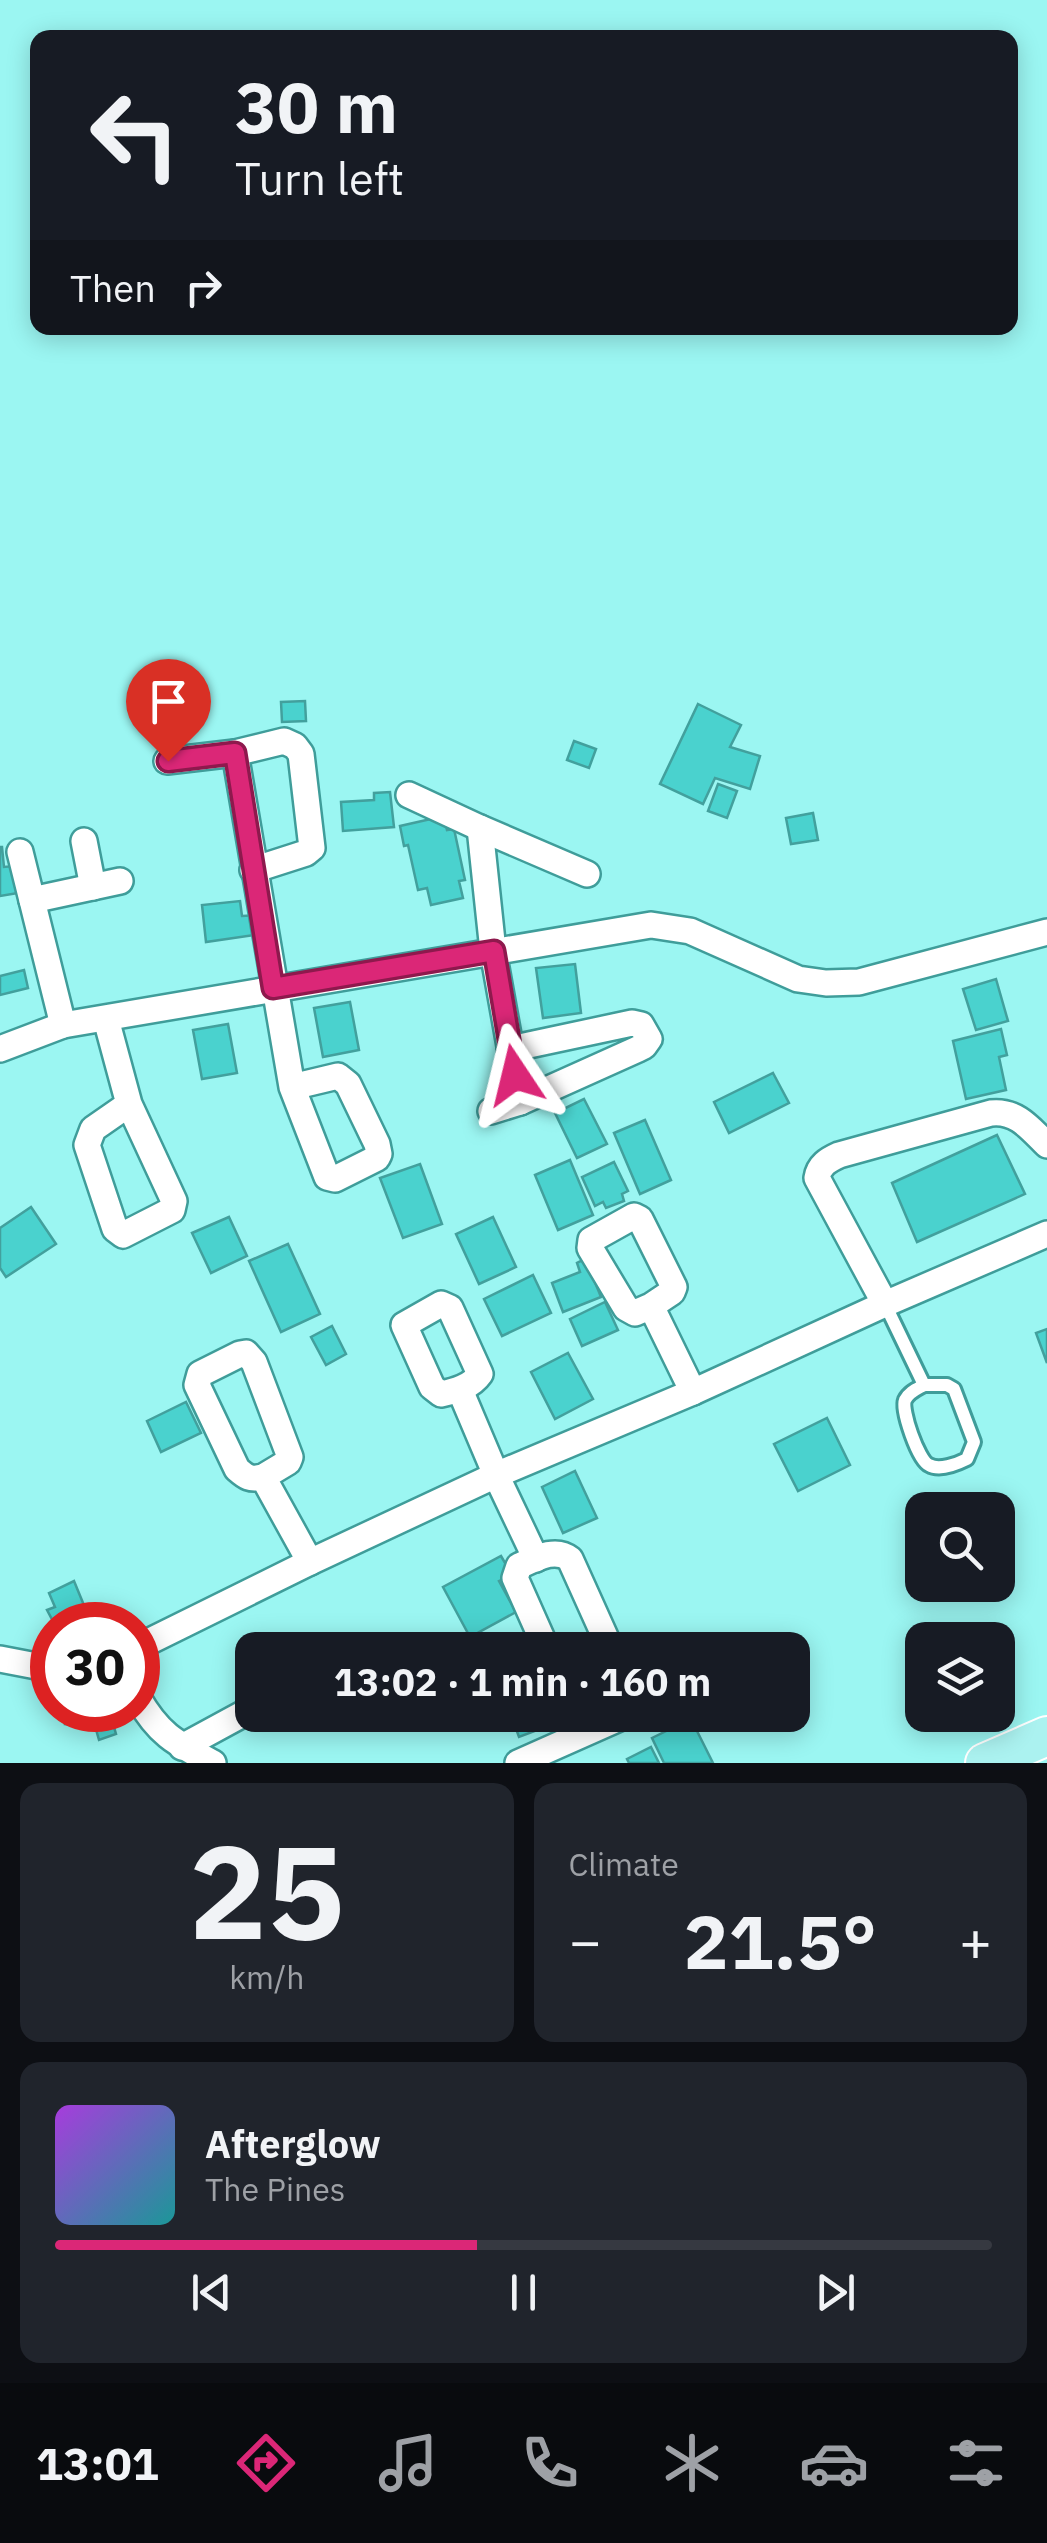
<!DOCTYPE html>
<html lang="en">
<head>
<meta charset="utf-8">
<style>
	:root { --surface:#171b24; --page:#20242c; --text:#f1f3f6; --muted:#9ea1a6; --line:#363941; --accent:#db2777 }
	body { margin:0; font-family:"IBM Plex Sans",sans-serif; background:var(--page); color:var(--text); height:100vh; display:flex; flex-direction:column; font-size:38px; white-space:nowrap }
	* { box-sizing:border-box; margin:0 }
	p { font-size:32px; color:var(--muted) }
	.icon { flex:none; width:55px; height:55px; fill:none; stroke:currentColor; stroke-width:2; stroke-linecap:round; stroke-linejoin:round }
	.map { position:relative; height:1763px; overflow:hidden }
	.panel { display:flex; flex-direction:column; gap:20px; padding:20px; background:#0d0f14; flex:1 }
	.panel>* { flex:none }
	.guide { position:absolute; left:30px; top:30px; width:988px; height:305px; border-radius:20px; box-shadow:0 5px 25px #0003; background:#171b24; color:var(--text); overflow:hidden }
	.fabs { position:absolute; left:905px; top:1492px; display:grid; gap:20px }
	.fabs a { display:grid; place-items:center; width:110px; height:110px; border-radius:20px; background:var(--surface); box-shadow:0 5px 25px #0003; font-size:50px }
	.speed { position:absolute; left:30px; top:1602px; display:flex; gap:20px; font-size:50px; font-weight:700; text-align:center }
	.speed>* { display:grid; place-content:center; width:130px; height:130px; border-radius:50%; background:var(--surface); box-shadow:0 5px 25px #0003; line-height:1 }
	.speed .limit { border:15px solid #d22; background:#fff; color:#111 }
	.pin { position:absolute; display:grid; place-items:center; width:85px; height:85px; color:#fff; margin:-102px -42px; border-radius:50% 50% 50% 0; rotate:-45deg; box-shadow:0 0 10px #0007 }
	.pin .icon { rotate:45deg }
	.me { position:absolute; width:110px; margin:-55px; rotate:350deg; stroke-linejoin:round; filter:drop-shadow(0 0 8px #0008) }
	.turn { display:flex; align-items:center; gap:35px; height:210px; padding:0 40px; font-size:45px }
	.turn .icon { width:130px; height:130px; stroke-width:2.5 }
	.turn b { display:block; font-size:70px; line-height:85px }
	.then { display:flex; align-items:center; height:95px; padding:0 40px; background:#0003; gap:20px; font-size:38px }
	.big { font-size:75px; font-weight:800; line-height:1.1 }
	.panel .tile { flex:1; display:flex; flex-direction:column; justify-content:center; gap:15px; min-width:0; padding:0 35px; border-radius:20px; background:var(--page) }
	.panel .dial { align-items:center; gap:0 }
	.dial b { font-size:130px; line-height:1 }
	.song { display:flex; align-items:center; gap:30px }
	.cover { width:120px; height:120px; border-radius:15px; background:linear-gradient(135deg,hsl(280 70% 55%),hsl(180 70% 35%)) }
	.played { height:10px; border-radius:5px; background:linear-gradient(90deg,var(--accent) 45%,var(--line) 45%) }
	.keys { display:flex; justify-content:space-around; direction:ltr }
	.heat { display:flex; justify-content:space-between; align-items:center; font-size:55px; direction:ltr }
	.panel .tiles { flex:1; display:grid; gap:20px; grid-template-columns:1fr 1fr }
	.tile:last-child { grid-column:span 2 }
	.trip { position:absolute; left:235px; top:1632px; width:575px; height:100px; border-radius:20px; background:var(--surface); box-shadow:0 5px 25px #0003; font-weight:800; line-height:100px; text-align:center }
	.tabs { display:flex; height:160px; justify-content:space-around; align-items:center; background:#090b0e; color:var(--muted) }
	.tabs .icon { width:70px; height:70px }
	.tabs .active { color:var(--accent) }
	.tabs b { font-size:45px; color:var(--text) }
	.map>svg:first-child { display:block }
</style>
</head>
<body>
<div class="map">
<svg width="1047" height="1763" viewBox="0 0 1047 1763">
	<rect width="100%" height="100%" fill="#9bf6f2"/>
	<!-- building -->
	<g fill="#4ad2ce" stroke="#42a09d" stroke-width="2.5">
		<path d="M305,701L306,721L282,722L281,702Z"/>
		<path d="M698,704L741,725L730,747L760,756L750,789L715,778L703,804L660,784Z"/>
		<path d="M574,741L596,749L589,768L567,760Z"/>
		<path d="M718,784L737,791L727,818L708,811Z"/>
		<path d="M390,792L394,827L343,831L341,802L374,800V793Z"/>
		<path d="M813,813L818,840L791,844L786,818Z"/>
		<path d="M444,816L447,830L454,829L465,880L459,881L463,898L431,905L427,888L418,890L408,845L404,846L400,826Z"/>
		<path d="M0,847H2L4,867L14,866L18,893L0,896Z"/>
		<path d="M240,901L242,916L259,915L261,934L206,942L202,905Z"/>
		<path d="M575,964L581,1013L543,1018L536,968Z"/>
		<path d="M24,970L28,988L0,995V976Z"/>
		<path d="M996,979L1008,1021L976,1030L963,989Z"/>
		<path d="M350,1002L359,1050L323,1057L314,1008Z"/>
		<path d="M228,1024L237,1073L202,1079L193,1030Z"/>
		<path d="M1001,1029L1007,1055L999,1057L1006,1090L966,1099L953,1041Z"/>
		<path d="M773,1073L789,1103L729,1133L714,1102Z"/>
		<path d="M584,1099L607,1144L577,1158L555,1113Z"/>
		<path d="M645,1120L671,1180L640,1194L614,1133Z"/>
		<path d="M997,1135L1025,1194L917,1242L892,1183Z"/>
		<path d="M570,1160L593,1215L558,1230L535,1175Z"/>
		<path d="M614,1162L628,1191L622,1194L624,1201L606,1208L603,1202L595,1206L582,1177Z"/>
		<path d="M420,1164L442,1224L403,1238L380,1178Z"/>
		<path d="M31,1207L56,1244L6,1277L0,1268V1228Z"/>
		<path d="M229,1217L247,1256L211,1273L192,1233Z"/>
		<path d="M493,1217L516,1267L479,1284L456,1234Z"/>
		<path d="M288,1244L320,1314L281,1332L249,1261Z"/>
		<path d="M591,1256L592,1275L601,1297L563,1312L552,1283L580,1272L577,1263Z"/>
		<path d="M533,1275L551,1313L502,1336L484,1299Z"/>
		<path d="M605,1302L618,1330L582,1346L570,1319Z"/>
		<path d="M332,1326L346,1354L326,1365L311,1337Z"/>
		<path d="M1047,1329V1363L1036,1333Z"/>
		<path d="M568,1353L593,1399L555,1419L531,1372Z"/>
		<path d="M186,1402L201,1433L161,1452L147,1421Z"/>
		<path d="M827,1418L850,1465L798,1491L774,1444Z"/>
		<path d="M575,1471L597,1518L563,1533L542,1487Z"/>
		<path d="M501,1556L512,1575L499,1581L516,1612L470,1637L443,1587Z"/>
		<path d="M74,1581L90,1620L80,1625H55L47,1610L55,1607L49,1593Z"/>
		<path d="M66,1710H109L116,1734L99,1740L95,1726L65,1724Z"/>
		<path d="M511,1715H553L556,1723L519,1737Z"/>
		<path d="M691,1719L713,1763H664L652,1738Z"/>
		<path d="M651,1747L659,1763H629L627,1759Z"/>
	</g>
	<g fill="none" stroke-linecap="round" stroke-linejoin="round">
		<!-- lane casing -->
		<g stroke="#3f9d9a" stroke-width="18">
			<path id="lane" d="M885,1304L924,1385C917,1389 909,1392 905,1400C901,1410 918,1460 929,1465C939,1471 957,1464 967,1459L974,1442L954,1389L947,1385H924"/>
		</g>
		<!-- street casing -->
		<g stroke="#3f9d9a" stroke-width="30">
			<g id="street">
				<path d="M235,753L292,1087L327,1177L335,1179L377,1158L379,1154L377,1144L348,1084L338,1076L292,1087"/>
				<path d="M167,761L235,753L284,741L295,746L301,754L312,848L306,853L253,870"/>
				<path d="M409,795L480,828L587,874"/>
				<path d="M480,828L493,951L520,1102"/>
				<path d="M84,841L93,887"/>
				<path d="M20,852L63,1025"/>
				<path d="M32,900L120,881"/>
				<path d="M106,1019L129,1104L174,1201L172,1210L123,1235L115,1229L87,1145L93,1129L129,1104"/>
				<path d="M0,1049L63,1025L651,925L690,931L798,979L826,983L859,982L1047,932"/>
				<path d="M491,1111L520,1102L638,1049L644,1046L649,1039L641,1025L632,1023L510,1049"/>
				<path d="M441,1304L450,1308L480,1374C471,1387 455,1391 441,1394L432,1387L404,1325Z"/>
				<path d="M885,1304L817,1178C819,1165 828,1160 839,1155L991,1113C1016,1110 1030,1128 1047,1145"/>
				<path d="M651,1306L672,1292L674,1287L640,1219L634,1216L591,1240L590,1248L626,1308L635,1313L651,1306L693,1392"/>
				<path d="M460,1390L496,1475L536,1559"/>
				<path d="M263,1477L288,1462L290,1457L254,1362L246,1353L240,1354L200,1374L197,1385L237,1469C246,1477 250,1480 263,1477L310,1562"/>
				<path d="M138,1647L310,1562L496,1475L693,1392L885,1304L1047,1234"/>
				<path d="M547,1650L515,1578L519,1566C535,1559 555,1547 570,1559L611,1650"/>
				<path d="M0,1659L52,1669"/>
				<path d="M138,1698C159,1735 176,1743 213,1763"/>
				<path d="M182,1747L252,1709"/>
				<path d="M518,1763L626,1715"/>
			</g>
		</g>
		<!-- primary casing -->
		<g stroke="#fff" stroke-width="42">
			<path id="primary" d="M985,1763L1047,1736"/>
		</g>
		<!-- lane -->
		<use href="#lane" stroke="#fff" stroke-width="12"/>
		<!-- street -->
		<use href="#street" stroke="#fff" stroke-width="25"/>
		<!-- primary -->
		<use href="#primary" stroke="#abf2f0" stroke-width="38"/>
	</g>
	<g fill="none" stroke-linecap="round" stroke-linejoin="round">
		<!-- route casing -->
		<g stroke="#8e194d" stroke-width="25">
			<path id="route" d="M168,761L235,753L273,988L494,951L515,1075"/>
		</g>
		<!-- route -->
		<use href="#route" stroke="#db2777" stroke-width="18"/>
	</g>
</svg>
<div class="fabs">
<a><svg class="icon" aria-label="search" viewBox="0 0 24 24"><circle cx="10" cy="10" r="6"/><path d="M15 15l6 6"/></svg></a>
<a><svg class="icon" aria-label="layers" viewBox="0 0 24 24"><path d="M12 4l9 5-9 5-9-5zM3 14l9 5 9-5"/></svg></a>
</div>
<div class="speed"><div class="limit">30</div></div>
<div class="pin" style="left:168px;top:761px;background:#d93025"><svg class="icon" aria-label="arrive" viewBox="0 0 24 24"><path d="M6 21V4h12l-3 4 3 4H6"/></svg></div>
<svg class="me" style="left:515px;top:1075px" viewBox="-20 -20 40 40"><path d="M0-17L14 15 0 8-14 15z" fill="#db2777" stroke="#fff" stroke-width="4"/></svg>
<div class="trip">13:02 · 1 min · 160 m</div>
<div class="guide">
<div class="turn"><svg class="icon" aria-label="left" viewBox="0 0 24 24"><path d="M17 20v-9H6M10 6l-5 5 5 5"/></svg><div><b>30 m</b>Turn left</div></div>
<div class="then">Then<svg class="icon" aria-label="right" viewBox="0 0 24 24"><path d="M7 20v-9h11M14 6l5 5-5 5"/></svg></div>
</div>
</div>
<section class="panel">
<div class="tiles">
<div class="tile dial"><b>25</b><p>km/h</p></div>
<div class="tile"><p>Climate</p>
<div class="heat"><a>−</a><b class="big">21.5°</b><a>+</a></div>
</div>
<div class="tile">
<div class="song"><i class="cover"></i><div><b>Afterglow</b><p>The Pines</p></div></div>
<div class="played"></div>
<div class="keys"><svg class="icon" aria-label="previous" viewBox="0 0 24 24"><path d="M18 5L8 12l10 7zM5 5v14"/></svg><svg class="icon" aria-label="pause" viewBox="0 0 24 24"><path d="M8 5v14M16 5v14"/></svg><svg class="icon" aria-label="next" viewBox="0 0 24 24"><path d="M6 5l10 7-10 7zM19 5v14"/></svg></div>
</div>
</div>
</section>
<nav class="tabs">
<b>13:01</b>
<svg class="icon active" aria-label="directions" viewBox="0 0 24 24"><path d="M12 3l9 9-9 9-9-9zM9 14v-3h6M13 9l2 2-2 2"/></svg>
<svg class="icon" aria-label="music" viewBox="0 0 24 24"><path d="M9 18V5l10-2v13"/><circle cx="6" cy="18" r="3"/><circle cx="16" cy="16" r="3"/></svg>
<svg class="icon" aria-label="phone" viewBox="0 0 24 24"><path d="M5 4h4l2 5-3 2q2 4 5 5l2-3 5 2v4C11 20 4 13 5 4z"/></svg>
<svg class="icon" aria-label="climate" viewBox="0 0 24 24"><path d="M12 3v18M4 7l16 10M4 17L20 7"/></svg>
<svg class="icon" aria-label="car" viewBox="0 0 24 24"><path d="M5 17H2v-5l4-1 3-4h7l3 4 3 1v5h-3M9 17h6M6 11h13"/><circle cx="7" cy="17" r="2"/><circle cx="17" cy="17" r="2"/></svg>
<svg class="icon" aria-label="filters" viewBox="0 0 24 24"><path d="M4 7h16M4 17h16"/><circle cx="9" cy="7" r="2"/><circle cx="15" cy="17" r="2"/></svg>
</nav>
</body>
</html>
